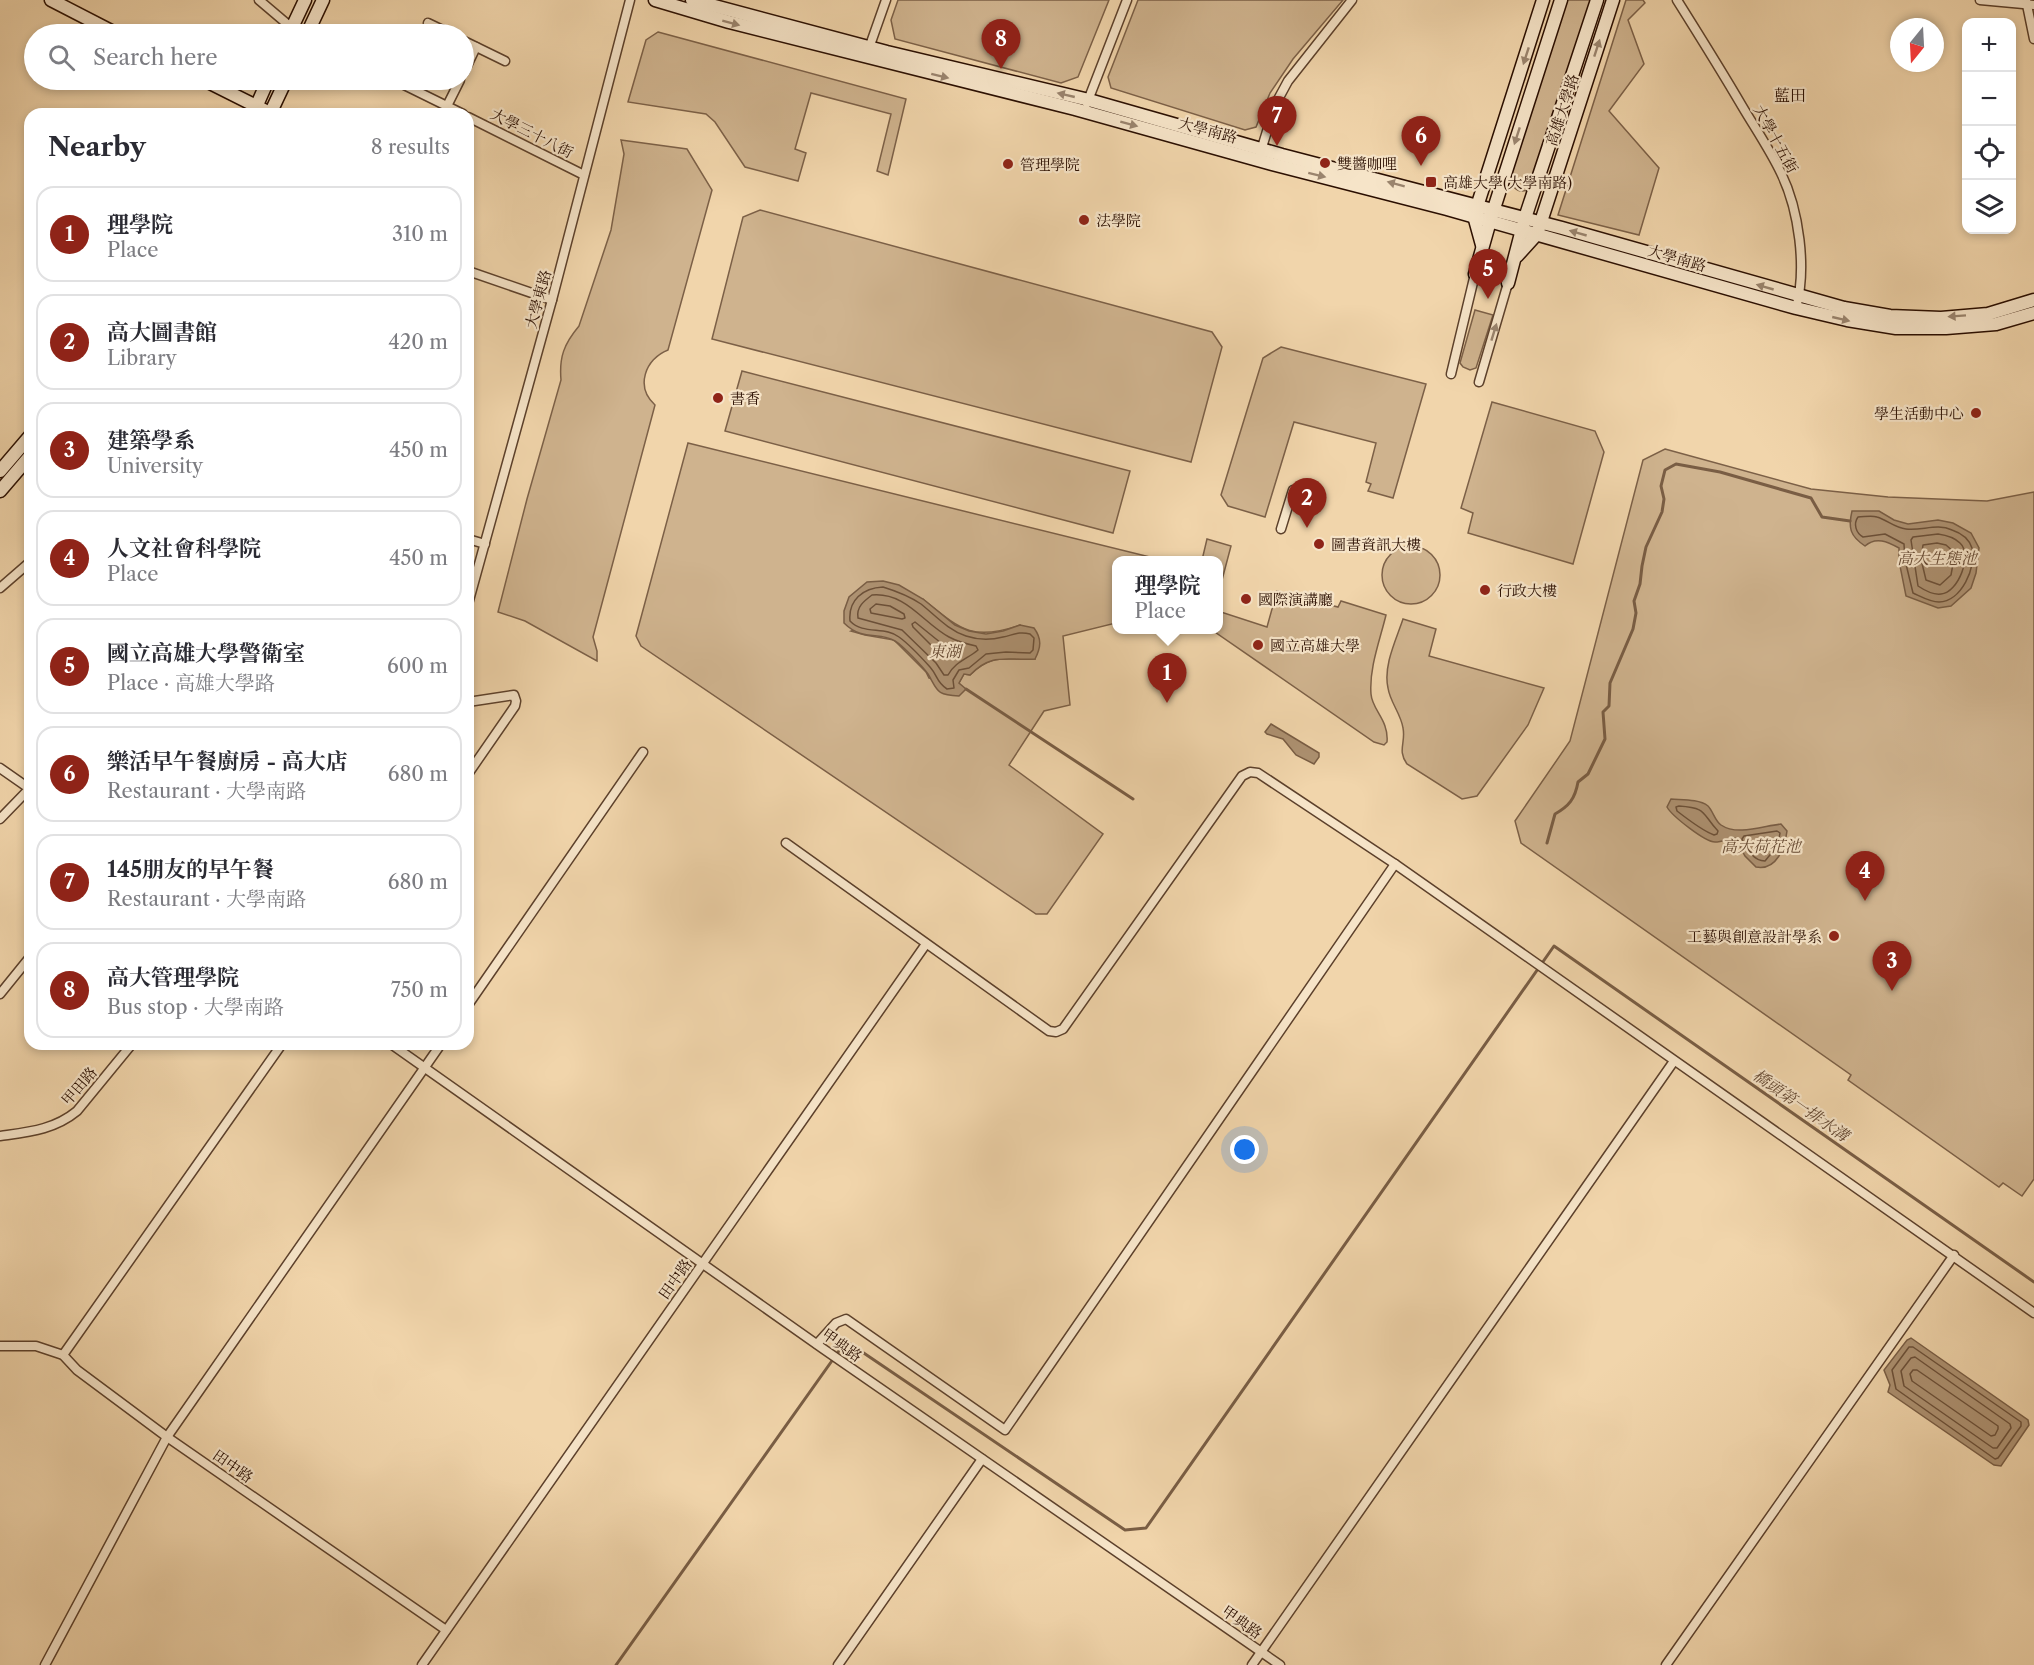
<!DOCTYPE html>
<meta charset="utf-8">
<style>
:root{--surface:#fff;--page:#f2f2f3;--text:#2b2b33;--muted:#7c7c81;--line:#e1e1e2;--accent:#8f2418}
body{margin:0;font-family:"Libre Caslon Text","Noto Serif TC",serif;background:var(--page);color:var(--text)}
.controls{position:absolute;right:18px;top:18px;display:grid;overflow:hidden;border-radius:12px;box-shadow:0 3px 9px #0003}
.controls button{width:54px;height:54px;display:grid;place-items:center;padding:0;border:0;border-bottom:2px solid var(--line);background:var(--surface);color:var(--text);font:30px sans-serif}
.compass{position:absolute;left:1890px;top:18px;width:54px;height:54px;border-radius:50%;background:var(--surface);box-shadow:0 3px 9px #0003;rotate:198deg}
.you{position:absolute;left:1245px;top:1150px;width:21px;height:21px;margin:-15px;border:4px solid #fff;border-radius:50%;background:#1a73e8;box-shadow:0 0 0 9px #1a73e833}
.badge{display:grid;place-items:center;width:39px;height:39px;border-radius:50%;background:var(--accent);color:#fff;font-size:20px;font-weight:700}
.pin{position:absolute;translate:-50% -50px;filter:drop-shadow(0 2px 3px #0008)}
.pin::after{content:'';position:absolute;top:32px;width:21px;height:18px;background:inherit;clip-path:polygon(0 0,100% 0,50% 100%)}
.popup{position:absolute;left:1112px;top:556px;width:111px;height:78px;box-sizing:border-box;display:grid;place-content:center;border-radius:12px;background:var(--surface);filter:drop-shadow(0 2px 4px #0005);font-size:20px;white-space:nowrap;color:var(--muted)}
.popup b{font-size:22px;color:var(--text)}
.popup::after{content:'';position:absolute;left:50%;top:100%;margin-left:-12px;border:12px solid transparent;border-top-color:var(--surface)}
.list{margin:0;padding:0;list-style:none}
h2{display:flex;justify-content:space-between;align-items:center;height:78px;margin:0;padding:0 24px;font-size:26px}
h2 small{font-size:20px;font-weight:400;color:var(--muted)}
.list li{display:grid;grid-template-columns:39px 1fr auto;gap:18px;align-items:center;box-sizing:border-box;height:96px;margin:0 12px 12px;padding:0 12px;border:2px solid var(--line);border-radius:18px}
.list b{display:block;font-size:22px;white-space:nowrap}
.list p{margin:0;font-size:20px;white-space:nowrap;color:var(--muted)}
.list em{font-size:20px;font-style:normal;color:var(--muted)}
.icon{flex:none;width:33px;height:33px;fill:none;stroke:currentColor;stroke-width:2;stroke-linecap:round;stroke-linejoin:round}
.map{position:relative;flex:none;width:2034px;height:1665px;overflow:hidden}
.search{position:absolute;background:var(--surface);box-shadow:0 3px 9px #0003;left:24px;top:24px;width:450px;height:66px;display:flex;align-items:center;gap:15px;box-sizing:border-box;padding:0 21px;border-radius:33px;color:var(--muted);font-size:22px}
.panel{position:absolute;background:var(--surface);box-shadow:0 3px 9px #0003;left:24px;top:108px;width:450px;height:942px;border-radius:18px}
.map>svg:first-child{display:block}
</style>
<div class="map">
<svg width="2034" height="1665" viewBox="0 0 2034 1665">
<rect width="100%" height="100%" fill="#f1d5ab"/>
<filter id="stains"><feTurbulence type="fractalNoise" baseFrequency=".00333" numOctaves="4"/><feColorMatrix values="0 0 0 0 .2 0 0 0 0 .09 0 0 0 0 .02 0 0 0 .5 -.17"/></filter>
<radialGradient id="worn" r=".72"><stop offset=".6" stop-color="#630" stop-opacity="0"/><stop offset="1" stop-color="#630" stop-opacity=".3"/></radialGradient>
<g fill="#cfb38e" stroke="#7c6047" stroke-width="1.5" fill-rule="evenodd">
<path d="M898 0H1109L1078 77 1061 83 895 39 891 20Z"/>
<path d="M1138 0H1343L1293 59 1270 93 1256 127 1245 130 1111 88 1108 77Z"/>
<path d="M1567 0H1593L1528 190C1516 194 1510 185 1510 174Z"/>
<path d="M1626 0H1643L1645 3 1628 20 1644 64 1609 111 1659 168 1639 235 1558 215Z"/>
<path d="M658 32 906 99 888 175 877 171 891 114 811 93 795 149 806 153 798 181 745 167 715 122 706 114 628 102 646 40Z"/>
<path d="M621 140 687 149 712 190 668 350C645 359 635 387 655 405L593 637 597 651V661L525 621 498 612 527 499 561 380C559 357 564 344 579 326L611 230 624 154Z"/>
<path d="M760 210 1212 332 1222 347 1191 462 712 339 743 217Z"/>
<path d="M1475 310 1493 315 1476 368 1470 370 1463 367 1460 363Z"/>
<path d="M1281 347 1426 384 1393 498 1368 491 1371 484 1366 482 1376 443 1294 422 1265 517 1228 506 1221 495 1263 358Z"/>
<path d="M742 371 1130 471 1113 533 725 431Z"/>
<path d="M1492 402 1595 431 1604 452 1573 564 1468 533 1473 513 1461 508Z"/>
<path d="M688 443 1162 560H1116V623L1063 636 1070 705 1044 711 1009 765 1103 834 1047 914H1036L641 646 636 636ZM923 599C960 629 972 642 1020 625L1035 659C1007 661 992 652 970 675L964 674 959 683 929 678 926 672 894 640 865 635 851 631Z"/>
<path d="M1665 449 1811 489 1888 497 1987 501 2034 492V1179L2022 1196 2003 1183 1999 1187 1848 1080 1851 1075 1521 843 1515 821 1570 741 1643 460Z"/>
<path d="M1207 539 1231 546 1218 595V560H1202Z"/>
<circle cx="1411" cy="575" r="29"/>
<path d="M1277 591 1338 607 1341 601 1386 615C1380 640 1369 668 1371 694 1372 710 1389 720 1387 742L1384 745 1374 742 1212 630H1218V611L1267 627Z"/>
<path d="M1403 619 1436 629 1429 656 1544 688 1528 725 1477 796 1462 799 1407 764C1397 750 1406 743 1403 728 1401 714 1390 702 1388 688 1383 666 1396 640 1403 619Z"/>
</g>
<g fill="#ad9171" stroke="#795d44" stroke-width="1.5">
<path d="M1852 511H1879L1894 520 1908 524 1938 520 1953 523 1971 533 1979 548 1976 573 1971 588 1951 606 1938 608 1906 596 1899 561V548C1888 542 1876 536 1865 546 1850 536 1848 528 1852 511Z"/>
<path d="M883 581 899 585 923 599 955 625 969 631 986 634 1003 631 1020 625 1034 628C1042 639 1041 647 1035 659 1007 661 992 652 970 675L964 674 959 683 966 689 959 696C936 695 938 691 928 674 922 666 903 646 895 641 879 631 863 642 844 623V611L849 597 867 582Z"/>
<path d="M1271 724 1319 753V757L1314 764 1296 755 1283 739 1267 734 1265 732Z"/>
<path d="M1671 799C1682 800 1699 799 1708 806 1713 811 1715 821 1721 825 1737 836 1763 826 1781 824L1787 831C1785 847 1777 871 1756 867L1745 856 1735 838C1729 839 1721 842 1715 842 1705 842 1672 816 1667 807Z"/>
<path d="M1911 1338 2028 1420 2029 1425 2001 1466 1994 1465 1888 1392 1890 1385 1884 1370 1907 1340Z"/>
</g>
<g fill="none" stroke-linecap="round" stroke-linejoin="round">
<g stroke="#6c5038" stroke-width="1.5">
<path d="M1858 517C1864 517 1871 515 1877 517 1887 520 1895 528 1906 529 1922 531 1937 523 1952 530 1961 533 1969 539 1972 548 1977 567 1961 602 1939 602 1930 602 1920 596 1913 593L1905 560 1904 544 1885 534 1863 537C1856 533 1853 524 1858 517Z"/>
<path d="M1938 534C1945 535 1954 537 1960 543 1973 555 1958 593 1941 594 1934 595 1924 590 1918 586L1911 540 1913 537Z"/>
<path d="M1937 543 1946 545 1955 553 1951 575 1940 585 1926 580 1921 559 1923 545Z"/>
<path d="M883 587C896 591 909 596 921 604 936 616 948 630 966 636 978 640 991 640 1003 637 1013 635 1019 631 1030 634L1034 638 1033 650 1030 653 1006 652 986 654 969 668 959 670 953 680 954 688 947 689C936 682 938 676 930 667 921 657 910 645 899 637 885 626 863 635 850 621 848 600 863 588 883 587Z"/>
<path d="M872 595C906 592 923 623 949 637 958 642 967 644 976 646L978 650C967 659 955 662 948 675H944L936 663 902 630 858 618C856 607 864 601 872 595Z"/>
<path d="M876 604 890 606 904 614 905 618 902 619 871 613 870 609Z"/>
<path d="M915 622 941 643 954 649 955 653 947 659 944 658 913 627 912 624Z"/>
<path d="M1679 806C1708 808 1701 813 1718 831L1717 834 1714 835C1703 831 1686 818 1677 811L1676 807Z"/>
<path d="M1777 831 1780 833 1778 845 1765 861C1754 861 1746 849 1742 839L1744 836Z"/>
<path d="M1909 1347H1913L2021 1422V1426L1998 1458 1995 1459 1896 1389 1892 1370Z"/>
<path d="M1915 1357 2010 1424 2011 1428 1997 1448H1993L1904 1386 1901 1371 1911 1358Z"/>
<path d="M1913 1370H1917L1998 1426V1429L1995 1435 1991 1436 1912 1381 1910 1374Z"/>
</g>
<g stroke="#795d44" stroke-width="3">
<path d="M966 689 1133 799"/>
<path d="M1547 843 1555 814C1569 806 1575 799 1578 782L1588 774 1605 739 1603 712 1609 706 1610 683 1633 629 1636 613 1634 601 1640 584 1642 566 1646 547 1662 512 1664 499 1661 486 1665 470 1676 464 1720 472 1811 498 1822 517 1850 521"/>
<path d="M616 1665 846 1341 1125 1530 1146 1528 1554 946 2034 1282"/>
</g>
<g stroke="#5c402b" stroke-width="11">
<g id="street">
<path d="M259 0 292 28 304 34"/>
<path d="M1677 0C1699 35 1721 70 1742 106 1755 128 1770 150 1781 173 1799 210 1807 268 1796 308"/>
<path d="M1980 0 2034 5"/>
<path d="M2026 0 2034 39"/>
<path d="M428 23 451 34"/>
<path d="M464 41 505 61"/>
<path d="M868 51 886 0"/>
<path d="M464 72 476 47"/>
<path d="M394 80 463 114"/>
<path d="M1087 103 1127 0"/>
<path d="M447 106 460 80"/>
<path d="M468 117 584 175"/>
<path d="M1260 154 1275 105 1288 81 1352 0"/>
<path d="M468 271 552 300"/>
<path d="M1451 374 1475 274"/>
<path d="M1479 382 1508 283"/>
<path d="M1281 529 1293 490"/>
<path d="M468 539 485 544"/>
<path d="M0 588 30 562"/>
<path d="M468 604 552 300 630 0"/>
<path d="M468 702 514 695 516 701 515 706 468 774"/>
<path d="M0 768 30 789"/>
<path d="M0 819 30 788"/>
<path d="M786 843 1049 1031 1056 1032 1063 1029 1242 776 1250 772 1258 773 1395 864 2034 1313"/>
<path d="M0 994 30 957"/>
<path d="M468 1005 643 752"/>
<path d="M391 1044 822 1348 1280 1665"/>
<path d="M0 1136C28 1132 54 1130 77 1111L132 1044"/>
<path d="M817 1344 836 1323 846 1319 1005 1430 1395 864"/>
<path d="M0 1346H36L63 1355 77 1370 167 1437 446 1630"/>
<path d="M63 1355 282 1044"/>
<path d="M45 1665 167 1437 441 1044"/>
<path d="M422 1665 926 944"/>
<path d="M838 1665 982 1459"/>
<path d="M1252 1665 1674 1061"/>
<path d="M1666 1665 1954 1255"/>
</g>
</g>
<g stroke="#2a0e00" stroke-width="15">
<g id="secondary">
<path d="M51 0 117 34"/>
<path d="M655 0 729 22 1075 109 1272 164 1447 209 1796 308 1847 320 1896 328H1946L1996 324 2034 313"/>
<path d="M692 0 887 52 1089 100 1282 155 1562 228 1844 308 1890 316 1941 318 1988 314 2034 300"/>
<path d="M289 34 305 0"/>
<path d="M307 34 323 0"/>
<path d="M204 80 270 113"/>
<path d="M253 114 268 80"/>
<path d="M270 114 286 80"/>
<path d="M1482 245 1474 216 1543 0"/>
<path d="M1517 256 1537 234 1613 0"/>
<path d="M1475 274 1490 221 1561 0"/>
<path d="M1508 283 1525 218 1597 0"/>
<path d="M0 471 30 436"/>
<path d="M0 491 30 456"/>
</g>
</g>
<use href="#street" stroke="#f6e4c8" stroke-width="8"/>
<use href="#secondary" stroke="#f6e4c8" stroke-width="12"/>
</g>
<defs><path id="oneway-solid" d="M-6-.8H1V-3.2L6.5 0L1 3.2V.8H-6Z" transform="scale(1.5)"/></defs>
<g fill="#9a846e">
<use href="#oneway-solid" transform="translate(731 23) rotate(15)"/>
<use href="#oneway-solid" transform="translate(1597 48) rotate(-72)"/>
<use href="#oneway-solid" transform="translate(1526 56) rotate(108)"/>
<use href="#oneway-solid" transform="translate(940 76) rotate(14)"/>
<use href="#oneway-solid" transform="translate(1066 95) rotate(-167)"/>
<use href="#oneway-solid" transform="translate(1129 124) rotate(15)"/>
<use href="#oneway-solid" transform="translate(1517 136) rotate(108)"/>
<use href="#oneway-solid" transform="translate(1317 175) rotate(14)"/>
<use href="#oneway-solid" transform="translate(1396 184) rotate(-165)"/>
<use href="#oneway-solid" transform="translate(1578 233) rotate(-164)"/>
<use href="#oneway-solid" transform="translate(1765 287) rotate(-164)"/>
<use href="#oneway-solid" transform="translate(1957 316) rotate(176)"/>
<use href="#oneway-solid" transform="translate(1841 319) rotate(13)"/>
<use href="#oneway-solid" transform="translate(1494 332) rotate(-73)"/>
</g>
<g fill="#8f2418" stroke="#f6e4c8" stroke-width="2">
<circle cx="1325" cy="163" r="6"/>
<circle cx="1008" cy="164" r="6"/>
<rect x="1425" y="176" width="12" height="12" rx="3"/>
<circle cx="1084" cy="220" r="6"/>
<circle cx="718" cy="398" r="6"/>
<circle cx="1976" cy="413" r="6"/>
<circle cx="1319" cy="544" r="6"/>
<circle cx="1485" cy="590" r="6"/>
<circle cx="1246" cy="599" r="6"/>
<circle cx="1258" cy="645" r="6"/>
<circle cx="1834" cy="936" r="6"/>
</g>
<g text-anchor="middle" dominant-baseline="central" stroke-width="4.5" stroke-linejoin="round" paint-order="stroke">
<g font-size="15" fill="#2a0e00" stroke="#f6e4c8">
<text transform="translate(1562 110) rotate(-72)">高雄大學路</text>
<text transform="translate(1208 130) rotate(15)">大學南路</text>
<text transform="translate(532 133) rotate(27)">大學三十八街</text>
<text transform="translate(1776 139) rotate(61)">大學十五街</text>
<text transform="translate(1677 258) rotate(16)">大學南路</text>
<text transform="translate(538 299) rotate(-75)">大學東路</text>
<text transform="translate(79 1086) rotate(-49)">甲田路</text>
<text transform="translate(675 1279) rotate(-55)">田中路</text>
<text transform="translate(842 1345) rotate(35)">甲典路</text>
<text transform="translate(233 1466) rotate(35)">田中路</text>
<text transform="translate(1242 1622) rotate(35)">甲典路</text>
</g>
<g font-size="15" fill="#2a0e00" stroke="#f6e4c8" text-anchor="start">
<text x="1337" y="163">雙醬咖哩</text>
<text x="1020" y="164">管理學院</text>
<text x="1443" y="182">高雄大學(大學南路)</text>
<text x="1096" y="220">法學院</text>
<text x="730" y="398">書香</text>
<text x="1964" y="413" text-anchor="end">學生活動中心</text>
<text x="1331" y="544">圖書資訊大樓</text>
<text x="1497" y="590">行政大樓</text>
<text x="1258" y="599">國際演講廳</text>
<text x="1270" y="645">國立高雄大學</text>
<text x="1822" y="936" text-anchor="end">工藝與創意設計學系</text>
</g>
<g font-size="16" fill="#2a0e00" stroke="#f6e4c8">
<text x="1790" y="95">藍田</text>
</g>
<g font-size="16" font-style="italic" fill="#654933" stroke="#f6e4c8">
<text x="1937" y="558">高大生態池</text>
<text x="945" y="651">東湖</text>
<text x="1761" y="846">高大荷花池</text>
<text transform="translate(1801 1105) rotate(35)">橋頭第一排水溝</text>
</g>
</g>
<rect width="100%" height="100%" filter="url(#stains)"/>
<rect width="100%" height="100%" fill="url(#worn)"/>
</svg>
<div class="controls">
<button>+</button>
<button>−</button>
<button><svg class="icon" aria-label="locate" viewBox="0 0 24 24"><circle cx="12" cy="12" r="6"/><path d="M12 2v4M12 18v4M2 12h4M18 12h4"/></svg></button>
<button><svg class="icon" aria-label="layers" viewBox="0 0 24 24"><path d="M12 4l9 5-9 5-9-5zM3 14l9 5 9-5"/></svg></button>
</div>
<svg class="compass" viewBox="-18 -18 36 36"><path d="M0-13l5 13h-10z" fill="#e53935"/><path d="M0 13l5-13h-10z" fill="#7c7c81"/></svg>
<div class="you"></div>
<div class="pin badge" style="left:1167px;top:703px">1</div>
<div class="popup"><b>理學院</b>Place</div>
<div class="pin badge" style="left:1307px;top:528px">2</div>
<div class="pin badge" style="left:1892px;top:991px">3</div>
<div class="pin badge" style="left:1865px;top:901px">4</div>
<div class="pin badge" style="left:1488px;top:299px">5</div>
<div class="pin badge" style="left:1421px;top:166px">6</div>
<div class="pin badge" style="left:1277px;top:146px">7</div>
<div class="pin badge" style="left:1001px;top:69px">8</div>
<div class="search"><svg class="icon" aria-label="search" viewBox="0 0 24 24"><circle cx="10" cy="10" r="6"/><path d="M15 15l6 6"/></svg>Search here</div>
<section class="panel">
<h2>Nearby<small>8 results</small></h2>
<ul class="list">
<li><span class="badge">1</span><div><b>理學院</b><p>Place</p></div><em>310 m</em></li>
<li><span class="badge">2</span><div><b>高大圖書館</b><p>Library</p></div><em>420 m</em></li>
<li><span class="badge">3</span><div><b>建築學系</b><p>University</p></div><em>450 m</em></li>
<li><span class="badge">4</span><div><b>人文社會科學院</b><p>Place</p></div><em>450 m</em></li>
<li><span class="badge">5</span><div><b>國立高雄大學警衛室</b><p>Place · 高雄大學路</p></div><em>600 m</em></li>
<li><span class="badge">6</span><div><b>樂活早午餐廚房 - 高大店</b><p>Restaurant · 大學南路</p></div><em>680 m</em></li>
<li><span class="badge">7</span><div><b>145朋友的早午餐</b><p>Restaurant · 大學南路</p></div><em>680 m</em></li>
<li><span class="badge">8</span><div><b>高大管理學院</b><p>Bus stop · 大學南路</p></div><em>750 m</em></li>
</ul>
</section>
</div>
